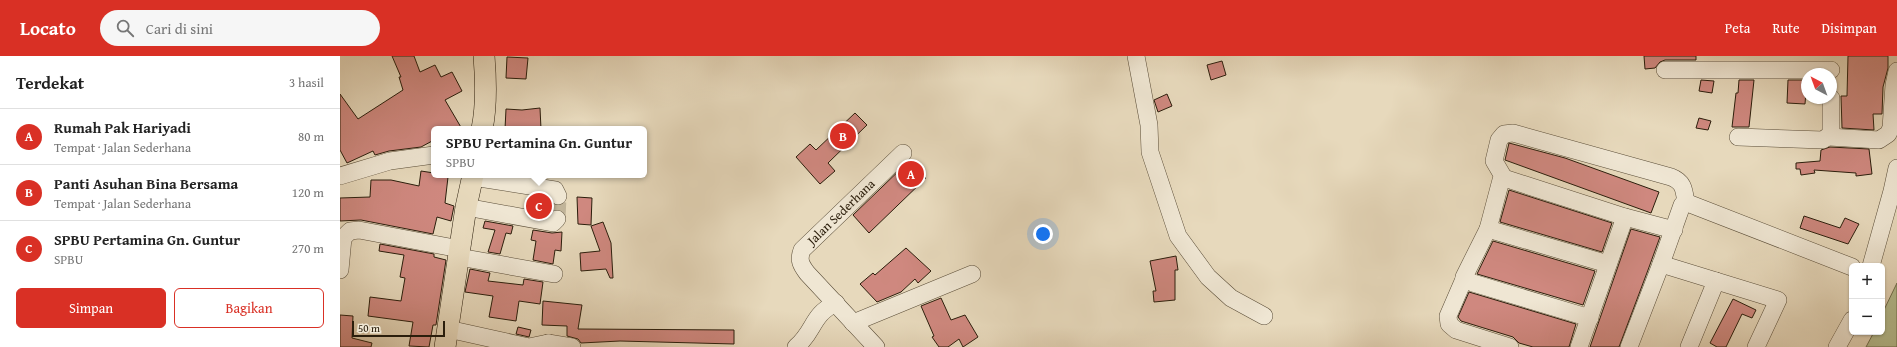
<!DOCTYPE html>
<html lang="id">
<meta charset="utf-8">
<style>
:root{--surface:#fff;--page:#f6f6f6;--text:#222;--muted:#767676;--line:#e0e0e0;--accent:#d93025}
body{margin:0;font-family:"Gentium Book Plus",serif;background:var(--page);color:var(--text)}
.controls{position:absolute;right:12px;bottom:12px;display:grid;overflow:hidden;border-radius:6px;box-shadow:0 1px 3px #0004}
.controls button{width:36px;height:36px;display:grid;place-items:center;padding:0;border:0;border-bottom:1px solid var(--line);background:var(--surface);color:var(--text);font:20px sans-serif}
.compass{position:absolute;left:1461px;top:12px;width:36px;height:36px;border-radius:50%;background:var(--surface);box-shadow:0 1px 3px #0004;rotate:319deg}
.scale{position:absolute;left:12px;bottom:10px;width:93px;box-sizing:border-box;padding-left:4px;border:2px solid #2b1e0c;border-top:0;font-size:11px;line-height:14px;white-space:nowrap;color:#2b1e0c;-webkit-text-stroke:3px #efe6d3;paint-order:stroke}
.you{position:absolute;left:703px;top:178px;width:14px;height:14px;margin:-10px;border:3px solid #fff;border-radius:50%;background:#1a73e8;box-shadow:0 0 0 6px #1a73e833}
.badge{display:grid;place-items:center;width:26px;height:26px;border-radius:50%;background:var(--accent);color:#fff;font-size:13px;font-weight:700}
.pin{position:absolute;translate:-50% -50%;border:2px solid #fff;box-shadow:0 1px 4px #0006}
.popup{position:absolute;left:91px;top:70px;width:216px;height:52px;box-sizing:border-box;display:grid;place-content:center;border-radius:6px;background:var(--surface);filter:drop-shadow(0 1px 3px #0005);font-size:13px;white-space:nowrap;color:var(--muted)}
.popup b{font-size:15px;color:var(--text)}
.popup::after{content:'';position:absolute;left:50%;top:100%;margin-left:-8px;border:8px solid transparent;border-top-color:var(--surface)}
.list{margin:0;padding:0;list-style:none}
h2{display:flex;justify-content:space-between;align-items:center;height:52px;margin:0;padding:0 16px;font-size:17px}
h2 small{font-size:13px;font-weight:400;color:var(--muted)}
.list li{display:grid;grid-template-columns:26px 1fr auto;gap:12px;align-items:center;box-sizing:border-box;height:56px;padding:0 16px;border-top:1px solid var(--line)}
.list b{display:block;font-size:15px;white-space:nowrap}
.list p{margin:0;font-size:13px;white-space:nowrap;color:var(--muted)}
.list em{font-size:13px;font-style:normal;color:var(--muted)}
.actions{display:flex;gap:8px;padding:12px 16px}
.actions a{flex:1;padding:9px 0;border:1px solid var(--accent);border-radius:6px;text-align:center;font-size:14px;color:var(--accent)}
.actions .main{background:var(--accent);color:#fff}
.icon{flex:none;width:22px;height:22px;fill:none;stroke:currentColor;stroke-width:2;stroke-linecap:round;stroke-linejoin:round}
.map{position:relative;flex:none;width:1557px;height:291px;overflow:hidden}
header{display:flex;align-items:center;gap:24px;box-sizing:border-box;height:56px;padding:0 20px;background:var(--accent);color:#fff}
header strong{font-size:19px}
nav{display:flex;gap:22px;margin-inline-start:auto;font-size:14px}
.search{width:280px;height:36px;background:var(--page);display:flex;align-items:center;gap:10px;box-sizing:border-box;padding:0 14px;border-radius:22px;color:var(--muted);font-size:15px}
main{display:flex}
aside{flex:1;background:var(--surface)}
.map>svg:first-child{display:block}
</style>
<header>
<strong>Locato</strong>
<div class="search"><svg class="icon" aria-label="search" viewBox="0 0 24 24"><circle cx="10" cy="10" r="6"/><path d="M15 15l6 6"/></svg>Cari di sini</div>
<nav><a>Peta</a><a>Rute</a><a>Disimpan</a></nav>
</header>
<main>
<aside>
<h2>Terdekat<small>3 hasil</small></h2>
<ul class="list">
<li><span class="badge">A</span><div><b>Rumah Pak Hariyadi</b><p>Tempat · Jalan Sederhana</p></div><em>80 m</em></li>
<li><span class="badge">B</span><div><b>Panti Asuhan Bina Bersama</b><p>Tempat · Jalan Sederhana</p></div><em>120 m</em></li>
<li><span class="badge">C</span><div><b>SPBU Pertamina Gn. Guntur</b><p>SPBU</p></div><em>270 m</em></li>
</ul>
<div class="actions"><a class="main">Simpan</a><a>Bagikan</a></div>
</aside>
<div class="map">
<svg width="1557" height="291" viewBox="0 0 1557 291">
<rect width="100%" height="100%" fill="#e7d9bc"/>
<filter id="stains"><feTurbulence type="fractalNoise" baseFrequency=".005" numOctaves="4"/><feColorMatrix values="0 0 0 0 .2 0 0 0 0 .09 0 0 0 0 .02 0 0 0 .5 -.17"/></filter>
<radialGradient id="worn" r=".72"><stop offset=".6" stop-color="#630" stop-opacity="0"/><stop offset="1" stop-color="#630" stop-opacity=".3"/></radialGradient>
<path fill="#b6bf91" stroke="#706e4e" d="M1557 227V291H1526L1534 276H1542V258Z"/>
<g fill="#cf887f" stroke="#2b1e0c">
<path d="M52 0H74L80 16 95 9 101 21 112 16 122 35 105 44 122 73H94V84L81 91 49 95 35 99 33 95 7 107 0 94V38L18 63 63 34 59 21H61Z"/>
<path d="M1304 0H1356V4H1325L1320 6 1315 12 1305 13Z"/>
<path d="M1508 0H1548V12L1543 31 1542 58H1533L1534 74 1502 72 1501 40H1507Z"/>
<path d="M167 1 188 2 186 23 166 22Z"/>
<path d="M882 5 886 19 871 24 867 9Z"/>
<path d="M1361 24 1374 25 1372 37 1359 35Z"/>
<path d="M1399 24H1414L1409 71H1392L1396 37H1398Z"/>
<path d="M1448 24H1467L1465 48 1447 47Z"/>
<path d="M827 38 832 50 818 56 814 44Z"/>
<path d="M200 52 201 73H165L166 53 182 54Z"/>
<path d="M515 57 527 69 488 107 495 115 480 128 456 101 470 88 476 94Z"/>
<path d="M1359 62 1371 65 1368 74 1356 72Z"/>
<path d="M1169 87 1225 102 1319 136 1311 157 1165 104Z"/>
<path d="M1490 91 1529 93 1532 118 1516 120V117L1474 114 1475 117 1461 119 1460 113H1456V107L1480 105 1481 94Z"/>
<path d="M569 105 586 122 529 177 513 159Z"/>
<path d="M81 115 94 117V119L108 121 105 147 114 150 111 165 97 161 93 178 21 164 0 165V142L30 141 31 124H51L79 130Z"/>
<path d="M1169 134 1272 167 1262 196 1160 166Z"/>
<path d="M237 141 252 142 251 169 238 168Z"/>
<path d="M1464 160 1500 172 1505 162 1519 168 1508 188 1460 172Z"/>
<path d="M145 165 173 170 171 178 166 177 160 198 148 196 155 174 143 172Z"/>
<path d="M263 166 271 187 273 222H270L266 213 241 215 240 197 260 195 251 170Z"/>
<path d="M1291 173 1320 181 1308 214 1279 291H1250Z"/>
<path d="M193 174 212 177 222 176 221 195 215 194 213 208 193 204 196 185 191 184Z"/>
<path d="M1153 185 1255 215 1243 249 1137 218Z"/>
<path d="M40 188 94 198V201L106 204 96 269H93L89 291 69 290 73 266 28 260 30 241 61 245 65 222 60 221 64 199 39 195Z"/>
<path d="M566 192 591 215 578 227 575 223 561 236 537 246 520 228 533 217 535 219Z"/>
<path d="M836 200 838 214H835V244L814 246 813 235H816L810 205Z"/>
<path d="M130 213 150 217 148 225 183 229 184 223 203 226 200 248 179 245 176 265 149 261 153 240 125 236Z"/>
<path d="M1129 236 1236 268 1229 291H1193L1179 287 1173 281 1121 265 1118 261Z"/>
<path d="M601 242 611 264 625 259 638 281 623 291 619 283 608 291H599L592 281 594 280 581 250Z"/>
<path d="M1393 243 1416 254 1412 262 1402 258 1386 291H1377L1370 287Z"/>
<path d="M203 245 242 249 238 273 394 274V288L280 285 241 287 238 283 227 280V270L202 269Z"/>
<path d="M0 259 13 260 12 282 32 287 31 291H0Z"/>
<path d="M178 271 191 274 189 281 176 278Z"/>
</g>
<g fill="none" stroke-linecap="round" stroke-linejoin="round">
<path stroke="#c1b499" stroke-width="17" stroke-dasharray="17 8" stroke-linecap="butt" d="M217 163 218 140"/>
<g stroke="#5a4d38" stroke-width="18">
<g id="minor">
<path d="M796 0 809 69 810 96 838 180 868 221 891 242 924 260"/>
<path d="M1325 14H1491"/>
<path d="M1398 81 1483 84 1491 78V42"/>
<path d="M1489 81 1539 84 1548 78 1551 72 1554 29 1557 15"/>
<path d="M0 120 50 105 94 99"/>
<path d="M133 121 215 134 218 140"/>
<path d="M1164 122 1154 105 1159 84 1164 78 1173 77 1331 121C1344 126 1344 134 1346 147"/>
<path d="M126 151 213 167 217 163"/>
<path d="M1148 173 1161 124 1164 122 1285 161 1334 174"/>
<path d="M119 201 214 218"/>
<path d="M1321 208 1438 244 1416 291"/>
<path d="M1531 210 1552 135 1557 112"/>
<path d="M0 214 3 182 10 175 19 174 120 193"/>
<path d="M1124 223 1108 260 1109 268 1116 274 1170 291"/>
<path d="M1250 262 1133 227 1124 223V221L1148 173 1268 208"/>
<path d="M513 267 632 218"/>
<path d="M108 273 189 291 208 287 210 291"/>
<path d="M208 287 232 291"/>
<path d="M456 291C475 275 471 259 496 247"/>
<path d="M536 291 467 217C461 209 458 204 462 194L563 97"/>
<path d="M1239 291 1285 161"/>
<path d="M1289 291 1321 208 1342 149 1345 146 1512 211"/>
<path d="M1349 291 1376 225"/>
<path d="M1497 291 1512 264"/>
</g>
</g>
<g stroke="#2b1e0c" stroke-width="22">
<g id="major">
<path d="M142 73C147 49 146 24 144 0"/>
<path d="M105 291 126 151 133 119"/>
</g>
</g>
<use href="#minor" stroke="#efe6d3" stroke-width="17"/>
<use href="#major" stroke="#e7d9bc" stroke-width="21"/>
</g>
<g text-anchor="middle" dominant-baseline="central" stroke-width="3" stroke-linejoin="round" paint-order="stroke">
<g font-size="13" fill="#2b1e0c" stroke="#efe6d3">
<text transform="translate(501 156) rotate(-44)">Jalan Sederhana</text>
</g>
</g>
<rect width="100%" height="100%" filter="url(#stains)"/>
<rect width="100%" height="100%" fill="url(#worn)"/>
</svg>
<div class="controls">
<button>+</button>
<button>−</button>
</div>
<svg class="compass" viewBox="-18 -18 36 36"><path d="M0-13l5 13h-10z" fill="#e53935"/><path d="M0 13l5-13h-10z" fill="#767676"/></svg>
<div class="scale">50 m</div>
<div class="you"></div>
<div class="pin badge" style="left:571px;top:118px">A</div>
<div class="pin badge" style="left:503px;top:80px">B</div>
<div class="pin badge" style="left:199px;top:150px">C</div>
<div class="popup"><b>SPBU Pertamina Gn. Guntur</b>SPBU</div>
</div>
</main>
